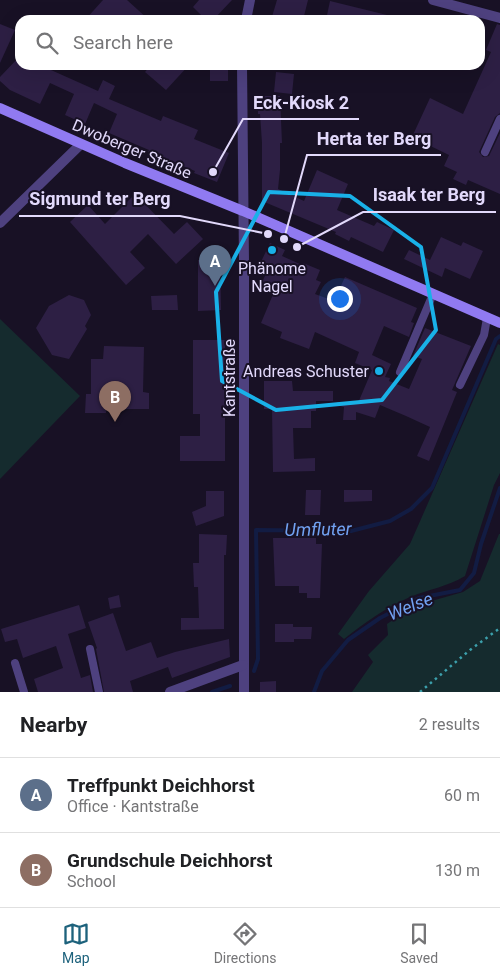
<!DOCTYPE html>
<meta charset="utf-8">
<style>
:root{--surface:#fff;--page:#f6f6f6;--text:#202124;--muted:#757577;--line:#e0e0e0;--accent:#1d627c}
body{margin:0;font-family:Roboto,sans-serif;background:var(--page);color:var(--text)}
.you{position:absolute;left:339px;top:298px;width:18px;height:18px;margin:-12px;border:4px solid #fff;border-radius:50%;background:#1a73e8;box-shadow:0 0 0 8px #1a73e833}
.badge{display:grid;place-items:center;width:32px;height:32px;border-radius:50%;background:var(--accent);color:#fff;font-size:16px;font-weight:700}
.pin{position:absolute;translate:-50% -41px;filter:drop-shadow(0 1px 2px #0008)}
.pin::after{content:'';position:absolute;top:26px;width:18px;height:15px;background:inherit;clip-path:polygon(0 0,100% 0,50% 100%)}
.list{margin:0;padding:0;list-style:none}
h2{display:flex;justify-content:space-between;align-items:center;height:65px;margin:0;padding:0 20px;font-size:21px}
h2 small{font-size:16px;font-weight:400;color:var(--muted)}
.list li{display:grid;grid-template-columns:32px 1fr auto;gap:15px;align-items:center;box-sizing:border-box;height:75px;padding:0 20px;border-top:1px solid var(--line)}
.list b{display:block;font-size:19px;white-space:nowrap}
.list p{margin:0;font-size:16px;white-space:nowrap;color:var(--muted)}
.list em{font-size:16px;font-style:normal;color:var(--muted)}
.icon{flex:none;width:28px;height:28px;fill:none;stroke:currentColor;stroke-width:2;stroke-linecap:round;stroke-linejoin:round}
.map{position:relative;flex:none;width:500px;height:692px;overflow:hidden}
.search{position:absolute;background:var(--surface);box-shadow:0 5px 20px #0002;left:15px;right:15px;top:15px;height:55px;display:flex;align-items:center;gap:12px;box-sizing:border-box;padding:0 18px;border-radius:15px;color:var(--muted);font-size:19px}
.sheet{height:215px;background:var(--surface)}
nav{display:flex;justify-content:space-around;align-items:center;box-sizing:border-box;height:70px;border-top:1px solid var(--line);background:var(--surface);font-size:14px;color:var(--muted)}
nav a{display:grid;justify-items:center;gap:2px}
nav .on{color:var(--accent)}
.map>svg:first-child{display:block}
</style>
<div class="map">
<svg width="500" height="692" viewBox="0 0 500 692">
<rect width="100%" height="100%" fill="#181125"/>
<g fill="#152b2e">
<path d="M0 319 80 396 0 479Z"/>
<path d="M498 344 500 345V473L494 485 465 576C447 587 429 589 410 597 384 609 367 621 344 639L338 634 369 591 410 544Z"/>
<path d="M499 534H500V692H352L373 662 368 655 388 635 387 624 414 606 463 592 480 581Z"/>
</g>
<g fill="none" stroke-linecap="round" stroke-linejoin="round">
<g stroke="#121c43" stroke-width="4">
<path d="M254 671 258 659 256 530 351 531 390 521 411 509 432 488 496 339 500 336"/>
<path d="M212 692 230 686"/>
<path d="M314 692 322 671 348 640 380 618 419 598 460 590 474 573 481 544 500 488"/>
</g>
</g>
<g fill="#2d1f44">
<path d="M103 0H127L149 20H85Z"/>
<path d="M199 0H232L213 20H206L193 7Z"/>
<path d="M277 0H308L303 20H271Z"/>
<path d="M330 1 391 16 390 20H326Z"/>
<path d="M0 24 15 30 0 63Z"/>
<path d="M497 24 500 25V113L495 117 479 152 483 157 489 156 500 133V194L468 180 466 185 453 179 457 172 444 166 449 155 412 137 430 98 463 114 491 52 486 50Z"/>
<path d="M20 56V65H53L51 70 98 91 103 80 115 86 109 99 161 121 163 116 198 130 194 139 229 153 217 182 194 173 195 171 148 152 149 150 109 133 117 114 94 103 85 124 65 115 74 94 50 83 40 104 10 90 0 81V77Z"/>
<path d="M151 65H189L166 90 145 72Z"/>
<rect x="210" y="65" width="18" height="16"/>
<path d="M276 72 294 74 292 94 274 92Z"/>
<path d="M258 96H280L282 143H280V170L278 189 304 201 317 170 348 184 337 210 374 226 377 222 394 230 383 252 351 237 349 241 335 234 336 232 262 201V143L260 114H258Z"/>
<path d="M135 194 174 234 187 222 203 239 176 264 148 234 130 252 145 268 126 285 70 222 88 205 105 224Z"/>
<path d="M441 237 461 246 463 242 483 251 470 279 445 268 442 277 404 259 409 250 430 260Z"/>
<path d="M270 243 285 250 282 256 302 265 303 263 320 270 316 280 321 282 315 294 334 301 345 277 417 308 411 322 414 323 409 337 384 326 372 355 391 364 385 377 390 378 389 381 409 389 422 359 413 356 425 328 471 346 452 390 457 392 429 461 417 456 430 427 406 416 380 405 375 418 356 412V420H343L344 407 336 405 337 402 358 403 372 370 355 363 359 352 315 332 309 349 280 338 282 332 261 323 274 292 260 286 267 272 258 268Z"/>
<path d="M198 260H220L221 310 198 311Z"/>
<path d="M69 295 84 300 91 315 85 326 87 329 69 359 52 355 36 328 49 306Z"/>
<path d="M177 295 178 310H152L151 296Z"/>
<path d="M193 340H225V461H180V436H200V414H193Z"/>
<path d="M104 346 144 347 143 392 149 393V409H106V413H85L86 394H91V359H103Z"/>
<path d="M264 381H292L293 391H333V401H316V411H311V428H293L294 459 315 458V471L273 472 272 409H264Z"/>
<path d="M306 490H321L320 515H305Z"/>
<path d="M344 490H372V501L344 502Z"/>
<path d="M206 491H224V516L196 526 192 512 206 506Z"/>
<path d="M199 534 227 535 226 555H224V629L181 630V618H199L198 587H194L193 563H199Z"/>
<path d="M273 538H316V544H322L320 598H307V593H299V586H275Z"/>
<path d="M119 595 121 607 110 609 108 598Z"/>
<path d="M79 605 86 628 68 634 81 678 90 675 93 692H38L34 679 63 668 56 646 23 658 17 639 5 642 1 629Z"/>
<path d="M113 613 126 651 151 642 157 658 175 652 229 639 230 657 172 678 168 667 130 681 133 692H104L96 649 97 648 88 622Z"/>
<path d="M275 624H293V627H312L311 639H294V642H275Z"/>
<path d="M276 681V692H260V682Z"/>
</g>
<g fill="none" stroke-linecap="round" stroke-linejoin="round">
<path stroke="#3ca0ac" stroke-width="2.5" stroke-dasharray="2.5 4" stroke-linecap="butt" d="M420 692 470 650 500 628"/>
<g stroke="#4e417f" stroke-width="8">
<path d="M485 152 500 119"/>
<path d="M400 372 433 294"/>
<path d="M460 385 484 335 487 318"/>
<path d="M90 649 99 692"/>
<path d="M15 663 24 692"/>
</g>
<g stroke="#4e417f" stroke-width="10">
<path d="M433 0 500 18"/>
<path d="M246 20 250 0"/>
<path d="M242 65 244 262V692"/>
<path d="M0 223 81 144"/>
<path d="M170 692 243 665"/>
</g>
<path stroke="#907af1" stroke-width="10" d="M0 108 125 163 243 211 500 323"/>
</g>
<path fill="none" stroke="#19b1e8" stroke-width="4" stroke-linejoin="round" d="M269 192 350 196 421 247 436 330 382 400 276 410 222 381 216 292Z"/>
<g fill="#19b1e8" stroke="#181125" stroke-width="2">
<circle cx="272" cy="250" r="5"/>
<circle cx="379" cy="371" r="5"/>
</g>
<g text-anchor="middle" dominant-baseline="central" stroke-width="4" stroke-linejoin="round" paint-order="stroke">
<g font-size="16" fill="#e2d9fb" stroke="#181125">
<text transform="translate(132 149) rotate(23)">Dwoberger Straße</text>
<text transform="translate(229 378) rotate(-90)">Kantstraße</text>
</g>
<g font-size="16" fill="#e2d9fb" stroke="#181125">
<text x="272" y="268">Phänome<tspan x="272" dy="18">Nagel</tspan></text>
<text x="369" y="371" text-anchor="end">Andreas Schuster</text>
</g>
<g font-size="18" font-style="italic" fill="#71a1f1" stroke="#181125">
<text transform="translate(318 529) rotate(-1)">Umfluter</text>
<text transform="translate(410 606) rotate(-22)">Welse</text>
</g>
</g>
<path fill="none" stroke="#e2d9fb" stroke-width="2" d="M213 172L243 119H359M284 239L307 155H441M297 247L363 212H496M268 234L180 216H19"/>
<g fill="#e2d9fb" stroke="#181125" stroke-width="2">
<circle cx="213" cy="172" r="5"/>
<circle cx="284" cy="239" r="5"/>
<circle cx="297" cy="247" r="5"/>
<circle cx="268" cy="234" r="5"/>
</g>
<g font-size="18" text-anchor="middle" font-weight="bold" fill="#e2d9fb" stroke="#181125" stroke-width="4" stroke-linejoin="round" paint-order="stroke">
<text x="301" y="109">Eck-Kiosk 2</text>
<text x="374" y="145">Herta ter Berg</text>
<text x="429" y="201">Isaak ter Berg</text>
<text x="100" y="205">Sigmund ter Berg</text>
</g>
</svg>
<div class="you"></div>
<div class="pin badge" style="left:215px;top:286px;background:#5c6f8a">A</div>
<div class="pin badge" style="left:115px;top:422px;background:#8d6e63">B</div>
<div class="search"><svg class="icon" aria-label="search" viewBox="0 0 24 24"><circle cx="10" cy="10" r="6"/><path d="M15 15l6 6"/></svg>Search here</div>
</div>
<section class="sheet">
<h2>Nearby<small>2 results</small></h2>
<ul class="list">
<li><span class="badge" style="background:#5c6f8a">A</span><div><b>Treffpunkt Deichhorst</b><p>Office · Kantstraße</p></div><em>60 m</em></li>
<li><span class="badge" style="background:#8d6e63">B</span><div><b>Grundschule Deichhorst</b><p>School</p></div><em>130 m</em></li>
</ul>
</section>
<nav>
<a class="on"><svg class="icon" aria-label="map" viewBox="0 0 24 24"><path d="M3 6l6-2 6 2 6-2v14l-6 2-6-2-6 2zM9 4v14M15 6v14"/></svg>Map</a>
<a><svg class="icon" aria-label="directions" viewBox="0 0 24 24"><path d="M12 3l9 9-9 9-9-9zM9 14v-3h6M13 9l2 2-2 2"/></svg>Directions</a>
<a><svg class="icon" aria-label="saved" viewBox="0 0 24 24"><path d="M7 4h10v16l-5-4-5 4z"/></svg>Saved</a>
</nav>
